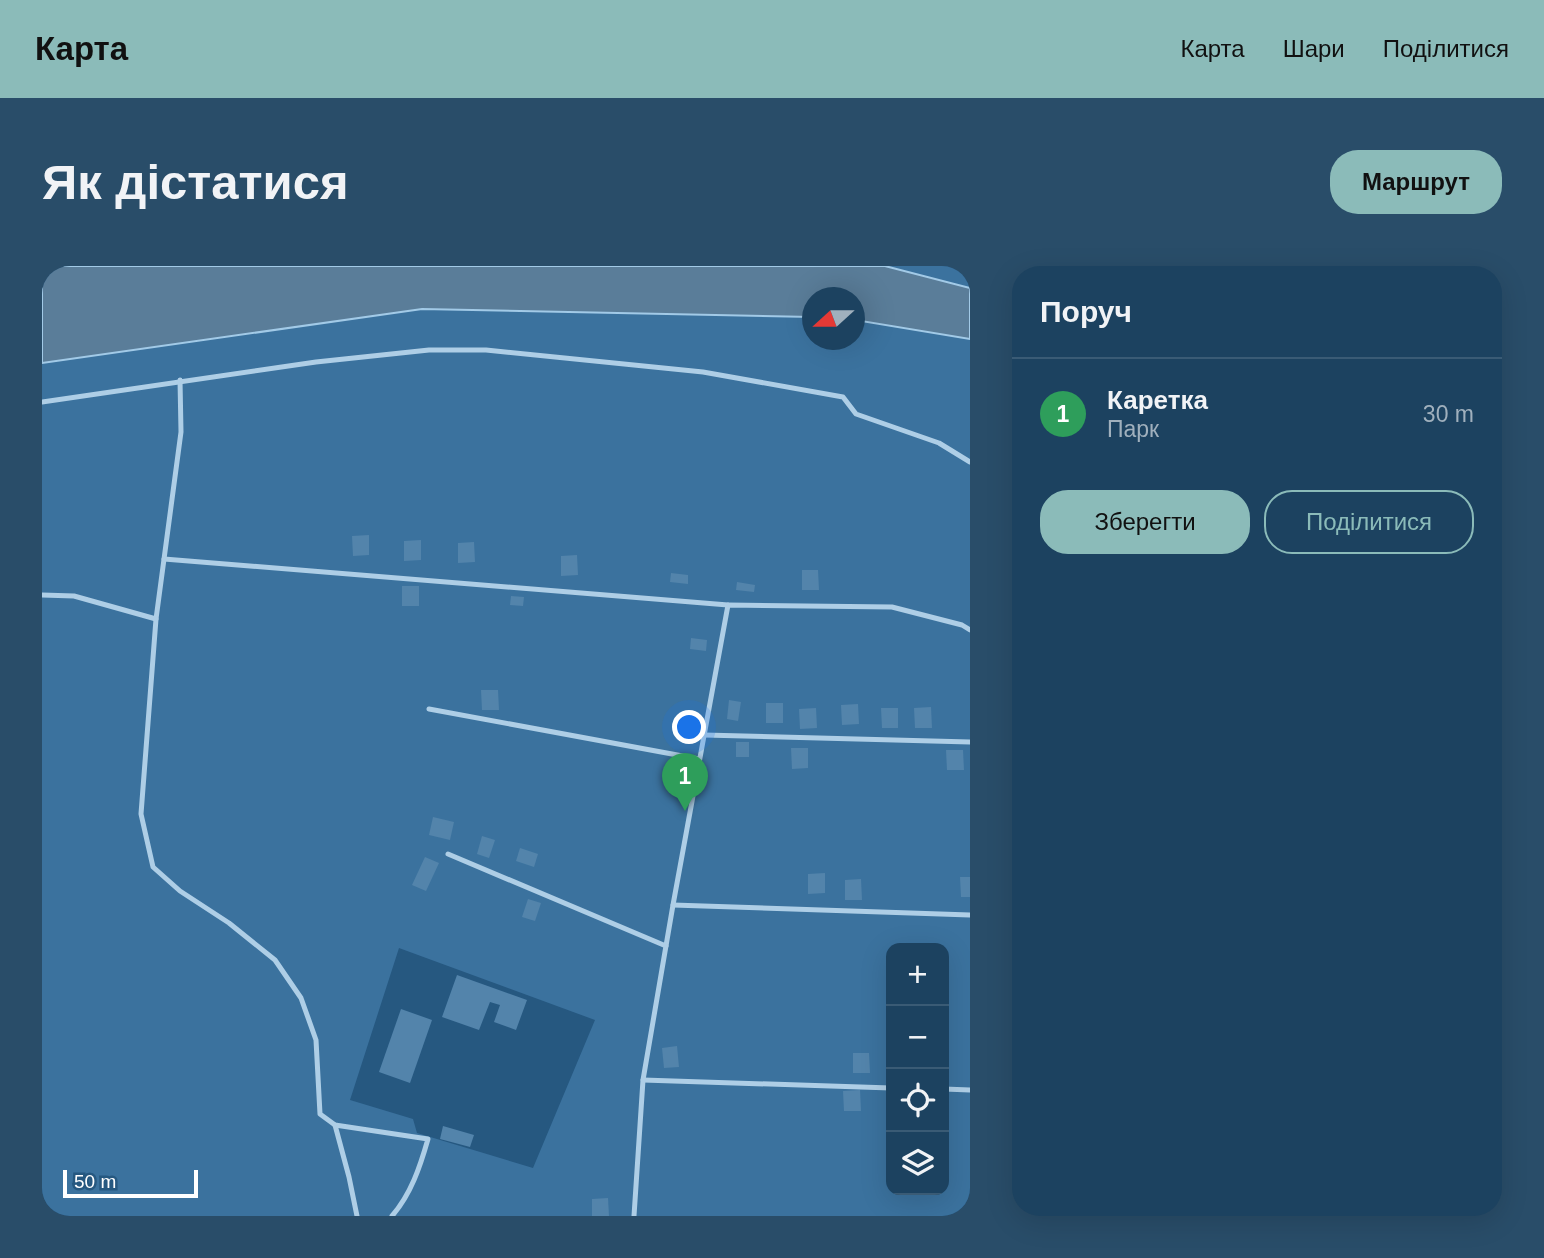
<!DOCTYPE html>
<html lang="uk">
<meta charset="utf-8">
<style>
:root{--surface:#1c4260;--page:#294d69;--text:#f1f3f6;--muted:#a0b0bd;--line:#3a5b75;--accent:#8bbbb9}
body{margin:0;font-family:Arial,sans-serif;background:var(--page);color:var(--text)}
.controls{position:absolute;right:21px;bottom:21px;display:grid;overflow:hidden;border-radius:14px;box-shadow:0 7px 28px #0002}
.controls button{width:63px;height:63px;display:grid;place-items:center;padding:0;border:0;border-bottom:2px solid var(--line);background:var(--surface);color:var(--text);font:35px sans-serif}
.compass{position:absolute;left:760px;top:21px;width:63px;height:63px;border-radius:50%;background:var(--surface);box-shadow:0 7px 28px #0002;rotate:249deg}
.scale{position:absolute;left:21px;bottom:18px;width:135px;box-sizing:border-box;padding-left:7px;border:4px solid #fff;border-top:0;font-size:19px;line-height:24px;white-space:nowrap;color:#fff;-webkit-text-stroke:5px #265880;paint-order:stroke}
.you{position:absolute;left:648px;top:462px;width:24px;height:24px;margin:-18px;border:5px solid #fff;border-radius:50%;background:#1a73e8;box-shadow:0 0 0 10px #1a73e833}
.badge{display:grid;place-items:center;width:46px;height:46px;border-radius:50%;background:var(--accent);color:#fff;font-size:23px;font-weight:700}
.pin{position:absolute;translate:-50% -58px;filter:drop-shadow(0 2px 4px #0008)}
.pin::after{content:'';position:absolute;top:37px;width:24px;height:21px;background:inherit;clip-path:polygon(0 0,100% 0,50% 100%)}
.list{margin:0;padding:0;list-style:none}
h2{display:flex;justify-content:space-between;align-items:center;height:91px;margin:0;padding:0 28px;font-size:30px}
h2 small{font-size:23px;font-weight:400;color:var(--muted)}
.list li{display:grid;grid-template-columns:46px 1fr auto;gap:21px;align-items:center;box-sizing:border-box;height:112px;padding:0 28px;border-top:2px solid var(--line)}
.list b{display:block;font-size:26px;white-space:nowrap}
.list p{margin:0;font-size:23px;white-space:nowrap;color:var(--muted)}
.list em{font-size:23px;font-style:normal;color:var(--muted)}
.actions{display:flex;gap:14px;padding:21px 28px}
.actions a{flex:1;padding:16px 0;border:2px solid var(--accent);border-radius:28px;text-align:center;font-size:24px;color:var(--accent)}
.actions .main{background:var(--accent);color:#111}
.icon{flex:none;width:38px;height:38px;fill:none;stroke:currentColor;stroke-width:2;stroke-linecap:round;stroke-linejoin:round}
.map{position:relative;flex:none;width:928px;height:950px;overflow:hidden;border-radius:28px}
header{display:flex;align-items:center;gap:42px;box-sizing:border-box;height:98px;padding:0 35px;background:var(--accent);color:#111}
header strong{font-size:33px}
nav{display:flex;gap:38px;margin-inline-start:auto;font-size:24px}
.intro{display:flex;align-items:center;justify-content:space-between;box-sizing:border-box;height:168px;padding:0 42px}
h1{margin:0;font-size:49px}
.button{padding:18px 32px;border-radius:28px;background:var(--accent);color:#111;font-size:24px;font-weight:700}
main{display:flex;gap:42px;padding:0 42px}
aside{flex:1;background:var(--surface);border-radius:28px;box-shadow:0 7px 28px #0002}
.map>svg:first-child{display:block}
</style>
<header>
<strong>Карта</strong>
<nav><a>Карта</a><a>Шари</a><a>Поділитися</a></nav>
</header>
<div class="intro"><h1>Як дістатися</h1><a class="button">Маршрут</a></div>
<main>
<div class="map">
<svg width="928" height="950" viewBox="0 0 928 950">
<rect width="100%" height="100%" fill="#265880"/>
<g fill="#3b729e" fill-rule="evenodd">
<path d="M843 0H928V22Z"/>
<path d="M380 43 770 51 771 74H813V54L928 73V950H0V97ZM357 682 553 754 491 902 375 867 371 853 308 834ZM849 682H902V924H849Z"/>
</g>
<path fill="#5a7d99" stroke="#a2cae7" stroke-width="2" d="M0 0H843L928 22V73L813 54V32H771L770 51 380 43 0 97Z"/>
<g fill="#5384ab">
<path d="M327 269V289L311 290 310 270Z"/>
<path d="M379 274V294L362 295V275Z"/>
<path d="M432 276 433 296 416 297V277Z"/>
<path d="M535 289 536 309 519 310V290Z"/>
<path d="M760 304H776L777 324H760Z"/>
<path d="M629 307 646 309V318L628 316Z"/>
<path d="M695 316 713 319 712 326 694 324Z"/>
<rect x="360" y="320" width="17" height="20"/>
<path d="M469 330 482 331 481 340 468 339Z"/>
<path d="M649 372 665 374 664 385 648 383Z"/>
<path d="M439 424H456L457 444H440Z"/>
<path d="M687 434 699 436 696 455 685 453Z"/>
<rect x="724" y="437" width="17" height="20"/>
<path d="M816 438 817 458 800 459 799 439Z"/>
<path d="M889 441 890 462H873L872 442Z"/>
<path d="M774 442 775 462 758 463 757 443Z"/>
<path d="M839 442H856V462H840Z"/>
<rect x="694" y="476" width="13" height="15"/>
<path d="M749 482H766V502L750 503Z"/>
<path d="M904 484H921L922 504H905Z"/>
<path d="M391 551 412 556 408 574 387 569Z"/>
<path d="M440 570 453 574 447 592 435 588Z"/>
<path d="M478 582 496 588 492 601 474 595Z"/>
<path d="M383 591 397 597 384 625 370 619Z"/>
<path d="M783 607V627L766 628V608Z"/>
<path d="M918 611H928V631H919Z"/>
<path d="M819 613 820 634H803V614Z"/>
<path d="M486 633 499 637 493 655 480 651Z"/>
<path d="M415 709 485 734 474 764 452 756 458 739 448 736 437 764 400 751Z"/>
<path d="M359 743 390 754 368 817 337 806Z"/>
<path d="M635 780 637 801 622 802 620 782Z"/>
<path d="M811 787H827L828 807H811Z"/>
<path d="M818 824 819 845H802L801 825Z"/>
<path d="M401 860 432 869 428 881 398 873Z"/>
<path d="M566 932 567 950H550V933Z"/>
</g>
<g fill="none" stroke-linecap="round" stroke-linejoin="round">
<g stroke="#aecee6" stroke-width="5">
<path d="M138 114 139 166 114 353 99 548 111 601 138 625 187 657 233 694 259 732 274 774 278 848 293 859 386 873C378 901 369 928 350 950"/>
<path d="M0 136 274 96 387 84H444L661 106 801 131 814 148 897 177 928 196"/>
<path d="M122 293 686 339"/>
<path d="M0 329 32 330 114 353"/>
<path d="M387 443 657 493"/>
<path d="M662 469 928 476"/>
<path d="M406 588 624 680"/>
<path d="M631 639 928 649"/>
<path d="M601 814 849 822"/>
<path d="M902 823 928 824"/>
<path d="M293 859 307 911 315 950"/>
<path d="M592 950 601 814 631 639 686 339 850 341 920 359 928 364"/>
</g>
</g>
</svg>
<div class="controls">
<button>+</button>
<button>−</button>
<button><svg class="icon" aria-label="locate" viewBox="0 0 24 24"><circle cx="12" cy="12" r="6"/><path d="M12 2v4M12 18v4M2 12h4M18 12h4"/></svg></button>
<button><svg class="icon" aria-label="layers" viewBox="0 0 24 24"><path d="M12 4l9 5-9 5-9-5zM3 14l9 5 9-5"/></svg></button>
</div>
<svg class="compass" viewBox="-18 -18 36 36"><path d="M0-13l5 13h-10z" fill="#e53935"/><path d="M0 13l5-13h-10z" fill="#a0b0bd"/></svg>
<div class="scale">50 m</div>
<div class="you"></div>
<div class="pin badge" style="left:643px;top:545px;background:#2e9e5b">1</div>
</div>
<aside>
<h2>Поруч<small></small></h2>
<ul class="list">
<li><span class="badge" style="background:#2e9e5b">1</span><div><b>Каретка</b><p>Парк</p></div><em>30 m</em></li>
</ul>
<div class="actions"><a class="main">Зберегти</a><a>Поділитися</a></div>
</aside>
</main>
